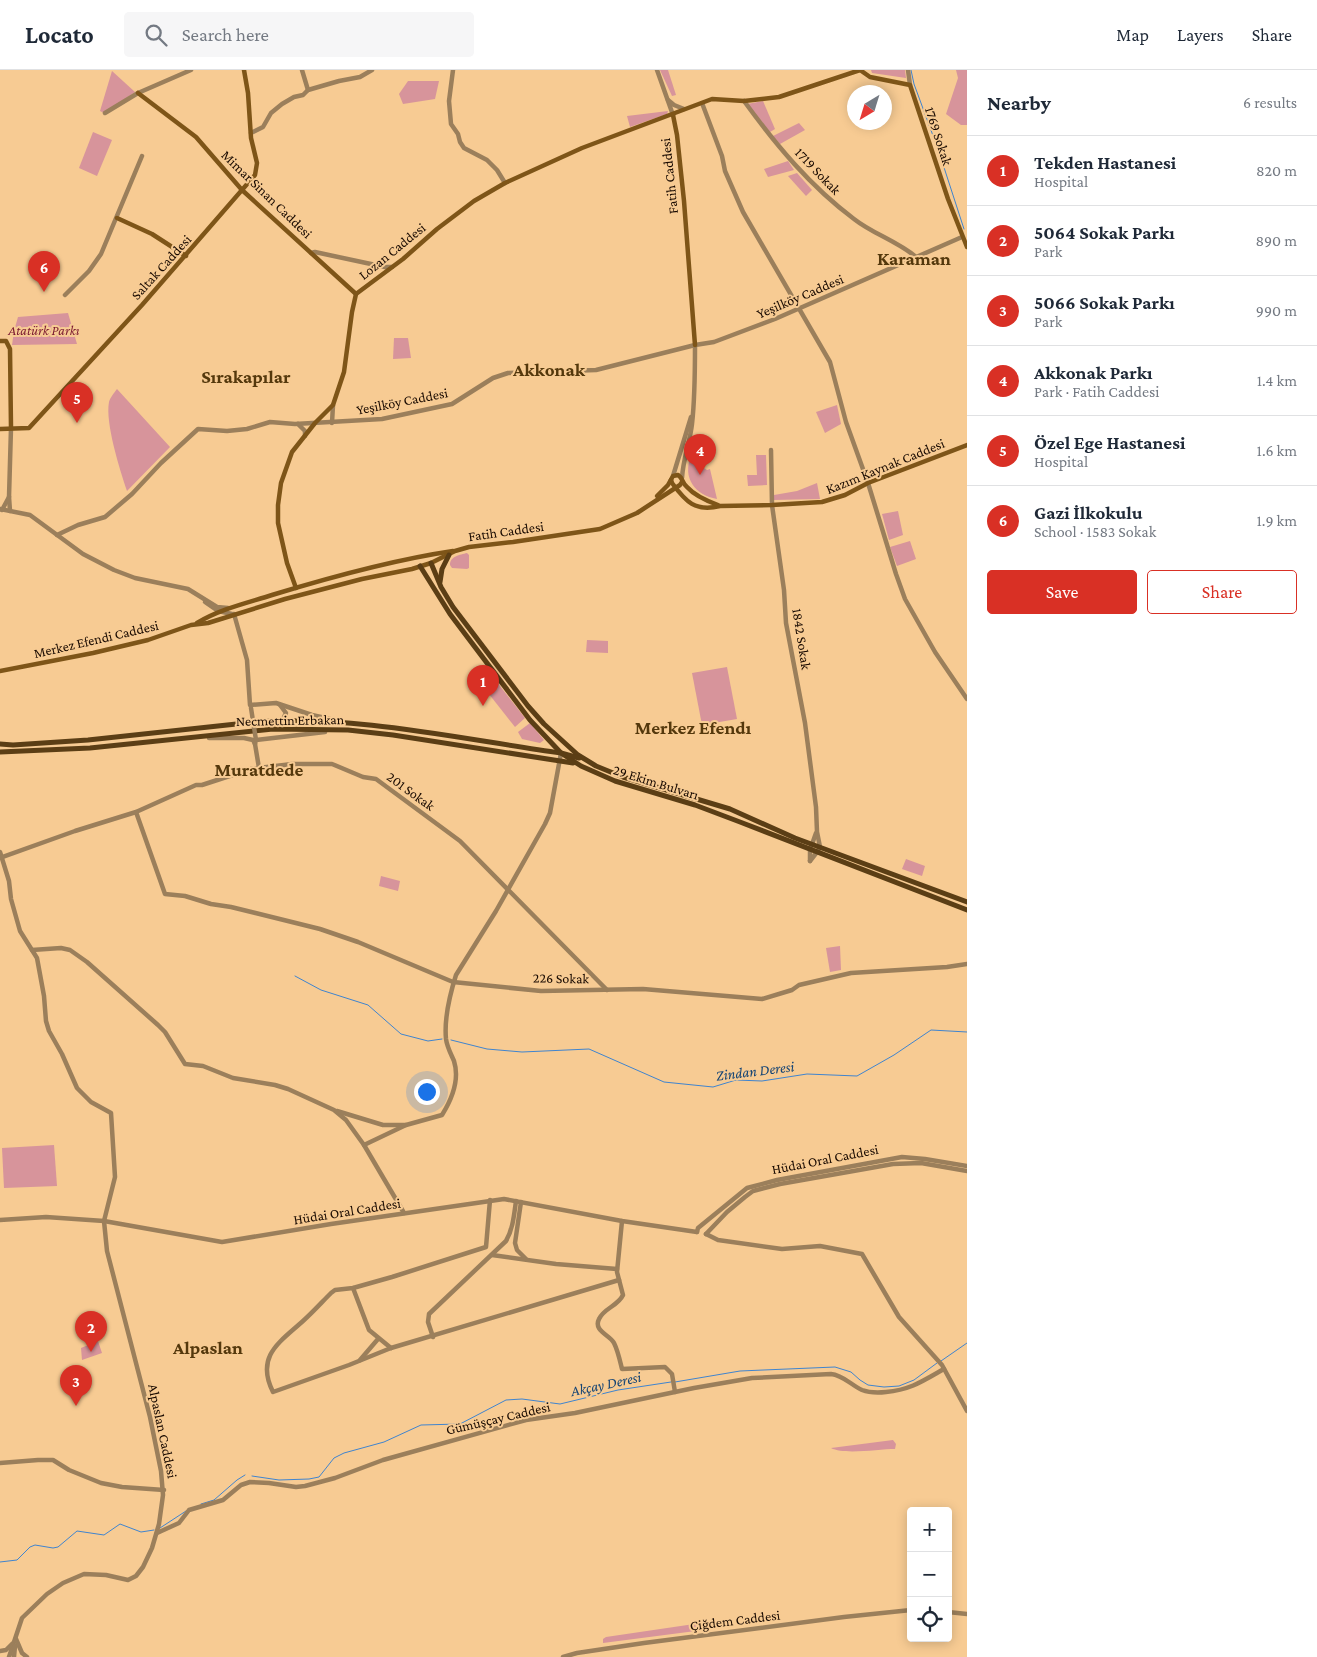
<!DOCTYPE html>
<meta charset="utf-8">
<style>
:root{--surface:#fff;--page:#f6f6f7;--text:#1f2937;--muted:#747a83;--line:#e0e1e3;--accent:#d93025}
body{margin:0;font-family:"Crimson Pro",serif;background:var(--page);color:var(--text)}
.controls{position:absolute;right:15px;bottom:15px;display:grid;overflow:hidden;border-radius:5px;box-shadow:0 2px 12px #0003}
.controls button{width:45px;height:45px;display:grid;place-items:center;padding:0;border:0;border-bottom:1px solid var(--line);background:var(--surface);color:var(--text);font:25px sans-serif}
.compass{position:absolute;left:847px;top:15px;width:45px;height:45px;border-radius:50%;background:var(--surface);box-shadow:0 2px 12px #0003;rotate:218deg}
.you{position:absolute;left:426px;top:1021px;width:18px;height:18px;margin:-12px;border:4px solid #fff;border-radius:50%;background:#1a73e8;box-shadow:0 0 0 8px #1a73e833}
.badge{display:grid;place-items:center;width:32px;height:32px;border-radius:50%;background:var(--accent);color:#fff;font-size:16px;font-weight:700}
.pin{position:absolute;translate:-50% -41px;filter:drop-shadow(0 1px 2px #0008)}
.pin::after{content:'';position:absolute;top:26px;width:18px;height:15px;background:inherit;clip-path:polygon(0 0,100% 0,50% 100%)}
.list{margin:0;padding:0;list-style:none}
h2{display:flex;justify-content:space-between;align-items:center;height:65px;margin:0;padding:0 20px;font-size:21px}
h2 small{font-size:16px;font-weight:400;color:var(--muted)}
.list li{display:grid;grid-template-columns:32px 1fr auto;gap:15px;align-items:center;box-sizing:border-box;height:70px;padding:0 20px;border-top:1px solid var(--line)}
.list b{display:block;font-size:19px;white-space:nowrap}
.list p{margin:0;font-size:16px;white-space:nowrap;color:var(--muted)}
.list em{font-size:16px;font-style:normal;color:var(--muted)}
.actions{display:flex;gap:10px;padding:15px 20px}
.actions a{flex:1;padding:11px 0;border:1px solid var(--accent);border-radius:5px;text-align:center;font-size:18px;color:var(--accent)}
.actions .main{background:var(--accent);color:#fff}
.icon{flex:none;width:28px;height:28px;fill:none;stroke:currentColor;stroke-width:2;stroke-linecap:round;stroke-linejoin:round}
.map{position:relative;flex:none;width:967px;height:1587px;overflow:hidden}
header{display:flex;align-items:center;gap:30px;box-sizing:border-box;height:70px;padding:0 25px;background:var(--surface);border-bottom:1px solid var(--line)}
header strong{font-size:24px}
nav{display:flex;gap:28px;margin-inline-start:auto;font-size:18px}
.search{width:350px;height:45px;background:var(--page);display:flex;align-items:center;gap:12px;box-sizing:border-box;padding:0 18px;border-radius:5px;color:var(--muted);font-size:19px}
main{display:flex}
aside{flex:1;background:var(--surface)}
.map>svg:first-child{display:block}
</style>
<header>
<strong>Locato</strong>
<div class="search"><svg class="icon" aria-label="search" viewBox="0 0 24 24"><circle cx="10" cy="10" r="6"/><path d="M15 15l6 6"/></svg>Search here</div>
<nav><a>Map</a><a>Layers</a><a>Share</a></nav>
</header>
<main>
<div class="map">
<svg width="967" height="1587" viewBox="0 0 967 1587">
<rect width="100%" height="100%" fill="#f7cb93"/>
<g fill="#d7949b">
<path d="M660 0H668L676 25 672 26Z"/>
<path d="M871 0H905L906 8 872 3Z"/>
<path d="M956 0H967V55H961L946 44 958 8Z"/>
<path d="M112 1 135 22 104 43 100 41Z"/>
<path d="M408 11H439L435 29 403 34 399 24Z"/>
<path d="M763 31 775 59 770 62 747 34Z"/>
<path d="M668 41 667 44 630 57 627 46Z"/>
<path d="M799 53 805 60 780 74 773 66Z"/>
<path d="M93 62 112 70 97 106 79 98Z"/>
<path d="M788 91 794 100 768 107 764 99Z"/>
<path d="M797 103 812 120 806 126 788 106Z"/>
<path d="M68 243 77 274 12 275 14 261 18 247Z"/>
<path d="M394 268H408L411 288 393 289Z"/>
<path d="M117 319 170 377 127 421C120 400 105 353 109 332 110 328 114 323 117 319Z"/>
<path d="M837 335 841 354 825 363 816 342Z"/>
<path d="M756 385H766L767 415 748 416 747 405H757Z"/>
<path d="M691 386H699L701 396 707 400 710 399 717 429C695 425 682 408 691 386Z"/>
<path d="M817 413 820 429 774 430V425L797 421Z"/>
<path d="M898 441 903 465 889 470 882 444Z"/>
<path d="M910 471 916 489 897 496 890 477Z"/>
<path d="M467 483 469 485V498L467 499 452 498 450 495C450 486 460 485 467 483Z"/>
<path d="M587 570 608 571V583L586 582Z"/>
<path d="M727 597 737 649 702 655 692 603Z"/>
<path d="M496 611 525 648 515 657 485 619Z"/>
<path d="M530 653 544 670 540 673 522 669 518 662Z"/>
<path d="M906 789 925 796 922 806 902 799Z"/>
<path d="M381 806 400 811 398 821 379 816Z"/>
<path d="M840 876 841 900 830 902 826 878Z"/>
<path d="M54 1075 57 1116 4 1118 2 1078Z"/>
<path d="M98 1271 102 1283 82 1290 81 1278Z"/>
<path d="M893 1370 896 1374 895 1379C879 1379 844 1385 831 1378Z"/>
<path d="M701 1553 711 1554V1559L603 1573V1569L606 1567Z"/>
</g>
<g fill="none" stroke-linecap="round" stroke-linejoin="round">
<g stroke="#3f84cf" stroke-width="1">
<path d="M911 0 914 14 939 82 964 159"/>
<path d="M295 906 321 920 368 935 401 964 428 971 442 969"/>
<path d="M451 970 487 979 522 982 589 979 664 1012 713 1017 736 1010 762 1011 807 1004 857 1006 894 985 931 960 967 962"/>
<path d="M941 1291 967 1273"/>
<path d="M675 1312 740 1301 835 1297 851 1302 860 1310 868 1315 884 1317 899 1316 914 1310 937 1293"/>
<path d="M252 1406 279 1410 309 1409 319 1407 334 1388 344 1383 384 1372 421 1355 460 1354 506 1330 522 1329 560 1334 618 1320 671 1312"/>
<path d="M201 1434 214 1430 237 1410 245 1405"/>
<path d="M160 1458 186 1441"/>
<path d="M0 1492 17 1490 30 1477 35 1475 53 1478 58 1477 77 1461 104 1465 120 1454 141 1462 154 1460"/>
</g>
<g stroke="#9b7f5b" stroke-width="4.5">
<path d="M302 0 308 20"/>
<path d="M453 0 449 31 451 54 458 64 460 72 464 78 487 90 497 100 505 113"/>
<path d="M657 0 673 45"/>
<path d="M908 0 910 15"/>
<path d="M668 30 674 35 684 39"/>
<path d="M744 31C776 75 810 116 854 149 873 164 897 171 916 187"/>
<path d="M702 33 722 86 725 101 743 142 830 292 846 352 868 413 896 504 905 529 935 582 967 629"/>
<path d="M105 43 138 23 191 0"/>
<path d="M251 63 263 57 271 43 282 34 294 27 303 25 308 20 339 11 360 7 372 0"/>
<path d="M311 183 315 182 385 197H392"/>
<path d="M65 225 89 201 101 184 142 86"/>
<path d="M332 353 333 335"/>
<path d="M298 354 305 361V366"/>
<path d="M771 380 772 435 784 520 786 553 805 653 816 737 817 762 820 777 817 782 810 791"/>
<path d="M673 406 691 347"/>
<path d="M682 408C683 389 690 372 692 354 695 328 695 302 695 275"/>
<path d="M0 439 30 445 83 484 114 500 135 508 188 519 217 537 228 538"/>
<path d="M2 440 9 427"/>
<path d="M10 441 9 427 11 358"/>
<path d="M57 465 78 455 105 447 132 424 161 393 198 359 227 361 247 359 270 352 295 354 382 349 452 334 493 308 508 303 596 300 695 275 714 272 775 249 962 167"/>
<path d="M205 532 218 541 232 544"/>
<path d="M234 544 247 590 250 635 276 633 312 645 334 650"/>
<path d="M280 635 286 643 282 651"/>
<path d="M209 668H244L253 670 255 674 256 670 325 662"/>
<path d="M255 674 259 698"/>
<path d="M136 742 165 824 185 826 211 834 231 837 320 859 358 872 453 912 541 921 643 919 762 929 792 920 799 915 851 903 947 897 967 894"/>
<path d="M0 782 9 811 11 829 20 861 37 888 44 926 46 951 49 961 62 984 77 1018 91 1032 111 1043 115 1107 104 1151 107 1181 150 1347 161 1401 163 1425 159 1454 152 1478 143 1497 136 1506 128 1510 106 1505 84 1504 63 1513 47 1524 22 1548 9 1587"/>
<path d="M0 788 75 761 136 742 196 715H202L251 699 292 694H332L363 707 376 709 460 771 607 920"/>
<path d="M810 791V780L816 763"/>
<path d="M32 880 61 878 70 880 87 892 158 955 165 962 185 994 203 996 233 1008 275 1015 288 1019 334 1040 346 1050 364 1075 404 1143"/>
<path d="M337 1041 383 1055H406"/>
<path d="M364 1075 406 1055 442 1045C452 1029 460 1010 454 991 451 984 447 977 446 969 444 948 450 924 456 905L496 841 545 754 550 743 561 683"/>
<path d="M490 1130 486 1177 392 1207 353 1218 335 1220 331 1223C322 1232 313 1242 303 1251 280 1272 255 1286 273 1322L349 1295 391 1278 619 1210"/>
<path d="M521 1132 515 1173 517 1180 526 1189"/>
<path d="M0 1150 46 1147 104 1151 222 1172 331 1154 504 1129 622 1151 697 1162"/>
<path d="M622 1151 617 1202 623 1225C618 1236 604 1238 599 1249 593 1261 610 1265 614 1273 618 1281 620 1291 622 1299L665 1297 672 1304 675 1322"/>
<path d="M697 1162 698 1158 747 1118 777 1110 902 1087 925 1089 967 1096"/>
<path d="M706 1164 718 1170 782 1179 820 1176 862 1184 899 1247 942 1295 967 1341"/>
<path d="M706 1164 727 1142 745 1127 753 1121 780 1114 893 1094 921 1093 967 1101"/>
<path d="M492 1185 556 1194 617 1199"/>
<path d="M353 1218 369 1260 391 1278"/>
<path d="M433 1267 428 1252 429 1244 506 1171C513 1159 514 1145 516 1131"/>
<path d="M360 1290 378 1269"/>
<path d="M0 1393 38 1390H53L69 1400 101 1413 122 1417 164 1420"/>
<path d="M157 1463 179 1453 189 1440 223 1430 241 1415 250 1412 269 1413 296 1417 305 1416 335 1408 383 1390 526 1350 575 1343 694 1318 752 1308 831 1304C843 1305 851 1315 862 1320 870 1323 877 1323 886 1322 910 1320 923 1311 944 1299"/>
<path d="M948 1542 967 1544"/>
<path d="M16 1569 22 1583 27 1587"/>
<path d="M0 1581 6 1580 12 1574"/>
<path d="M14 1587 15 1576"/>
<path d="M563 1587 577 1583 644 1573 844 1547 911 1540"/>
</g>
<g stroke="#7e5518" stroke-width="4.5">
<path d="M138 23 196 67 242 120 356 224"/>
<path d="M673 45 677 65 684 131 695 275"/>
<path d="M117 148 152 164 186 186"/>
<path d="M0 271H6L10 279 11 358"/>
<path d="M0 359 29 358 142 235 255 105 257 93 251 68 248 23 244 0"/>
<path d="M671 410 672 413C686 432 695 442 720 436L772 435 822 432 845 425 868 413 967 375"/>
<path d="M657 426 668 415 673 406 678 405C683 408 682 413 687 417 695 426 707 431 718 435"/>
<path d="M296 518 287 493 278 453V435L281 413 292 382 315 353 333 335 344 302 352 242 356 224 403 189 437 159 474 131 505 113 582 78 712 29 744 31 779 27 860 0 870 7 910 15 948 129 967 177"/>
<path d="M197 553C220 539 247 533 272 525 331 507 392 490 453 481"/>
<path d="M0 601 93 583 148 570 191 555 208 553 285 529 362 509 412 499 431 493 455 481 469 477 513 472 600 459 637 443 680 415 682 412"/>
</g>
<g stroke="#5b3e15" stroke-width="5">
<path d="M431 493 441 517 453 537 528 636 544 654 578 685 596 696 623 707 730 739 795 768 967 832"/>
<path d="M420 496 450 544 530 650 561 683 581 696 615 711 695 735 740 752 967 840"/>
<path d="M440 512 442 499 449 485"/>
<path d="M0 674 13 675 88 670 255 652C358 645 460 669 561 683L579 688"/>
<path d="M0 682 90 678 273 659 348 660 393 665 573 693"/>
</g>
<path stroke="#9b7f5b" stroke-width="4.5" d="M251 638 256 670"/>
</g>
<g text-anchor="middle" dominant-baseline="central" stroke-width="4" stroke-linejoin="round" paint-order="stroke">
<g font-size="14" fill="#190a00" stroke="#f7cb93">
<text transform="translate(939 66) rotate(72)">1769 Sokak</text>
<text transform="translate(818 101) rotate(46)">1719 Sokak</text>
<text transform="translate(669 106) rotate(-96)">Fatih Caddesi</text>
<text transform="translate(267 124) rotate(44)">Mimar Sinan Caddesi</text>
<text transform="translate(392 181) rotate(-39)">Lozan Caddesi</text>
<text transform="translate(161 197) rotate(-48)">Saltak Caddesi</text>
<text transform="translate(800 226) rotate(-23)">Yeşilköy Caddesi</text>
<text transform="translate(402 331) rotate(-11)">Yeşilköy Caddesi</text>
<text transform="translate(885 396) rotate(-22)">Kazım Kaynak Caddesi</text>
<text transform="translate(506 461) rotate(-8)">Fatih Caddesi</text>
<text transform="translate(96 569) rotate(-13)">Merkez Efendi Caddesi</text>
<text transform="translate(802 569) rotate(81)">1842 Sokak</text>
<text transform="translate(290 650) rotate(-1)">Necmettin Erbakan</text>
<text transform="translate(656 712) rotate(17)">29 Ekim Bulvarı</text>
<text transform="translate(411 721) rotate(36)">201 Sokak</text>
<text transform="translate(561 908) rotate(1)">226 Sokak</text>
<text transform="translate(825 1089) rotate(-11)">Hüdai Oral Caddesi</text>
<text transform="translate(347 1141) rotate(-9)">Hüdai Oral Caddesi</text>
<text transform="translate(498 1348) rotate(-13)">Gümüşçay Caddesi</text>
<text transform="translate(163 1361) rotate(78)">Alpaslan Caddesi</text>
<text transform="translate(735 1550) rotate(-7)">Çiğdem Caddesi</text>
</g>
<g font-size="14" font-style="italic" fill="#7b1a31" stroke="#f7cb93">
<text x="44" y="260">Atatürk Parkı</text>
</g>
<g font-size="15" font-style="italic" fill="#134374" stroke="#f7cb93">
<text transform="translate(755 1001) rotate(-7)">Zindan Deresi</text>
<text transform="translate(606 1314) rotate(-12)">Akçay Deresi</text>
</g>
<g font-size="19" font-weight="bold" fill="#54380c" stroke="#f7cb93">
<text x="914" y="188">Karaman</text>
<text x="549" y="299">Akkonak</text>
<text x="246" y="306">Sırakapılar</text>
<text x="693" y="657">Merkez Efendı</text>
<text x="259" y="699">Muratdede</text>
<text x="208" y="1277">Alpaslan</text>
</g>
</g>
</svg>
<div class="controls">
<button>+</button>
<button>−</button>
<button><svg class="icon" aria-label="locate" viewBox="0 0 24 24"><circle cx="12" cy="12" r="6"/><path d="M12 2v4M12 18v4M2 12h4M18 12h4"/></svg></button>
</div>
<svg class="compass" viewBox="-18 -18 36 36"><path d="M0-13l5 13h-10z" fill="#e53935"/><path d="M0 13l5-13h-10z" fill="#747a83"/></svg>
<div class="you"></div>
<div class="pin badge" style="left:483px;top:636px">1</div>
<div class="pin badge" style="left:91px;top:1282px">2</div>
<div class="pin badge" style="left:76px;top:1336px">3</div>
<div class="pin badge" style="left:700px;top:405px">4</div>
<div class="pin badge" style="left:77px;top:353px">5</div>
<div class="pin badge" style="left:44px;top:222px">6</div>
</div>
<aside>
<h2>Nearby<small>6 results</small></h2>
<ul class="list">
<li><span class="badge">1</span><div><b>Tekden Hastanesi</b><p>Hospital</p></div><em>820 m</em></li>
<li><span class="badge">2</span><div><b>5064 Sokak Parkı</b><p>Park</p></div><em>890 m</em></li>
<li><span class="badge">3</span><div><b>5066 Sokak Parkı</b><p>Park</p></div><em>990 m</em></li>
<li><span class="badge">4</span><div><b>Akkonak Parkı</b><p>Park · Fatih Caddesi</p></div><em>1.4 km</em></li>
<li><span class="badge">5</span><div><b>Özel Ege Hastanesi</b><p>Hospital</p></div><em>1.6 km</em></li>
<li><span class="badge">6</span><div><b>Gazi İlkokulu</b><p>School · 1583 Sokak</p></div><em>1.9 km</em></li>
</ul>
<div class="actions"><a class="main">Save</a><a>Share</a></div>
</aside>
</main>
